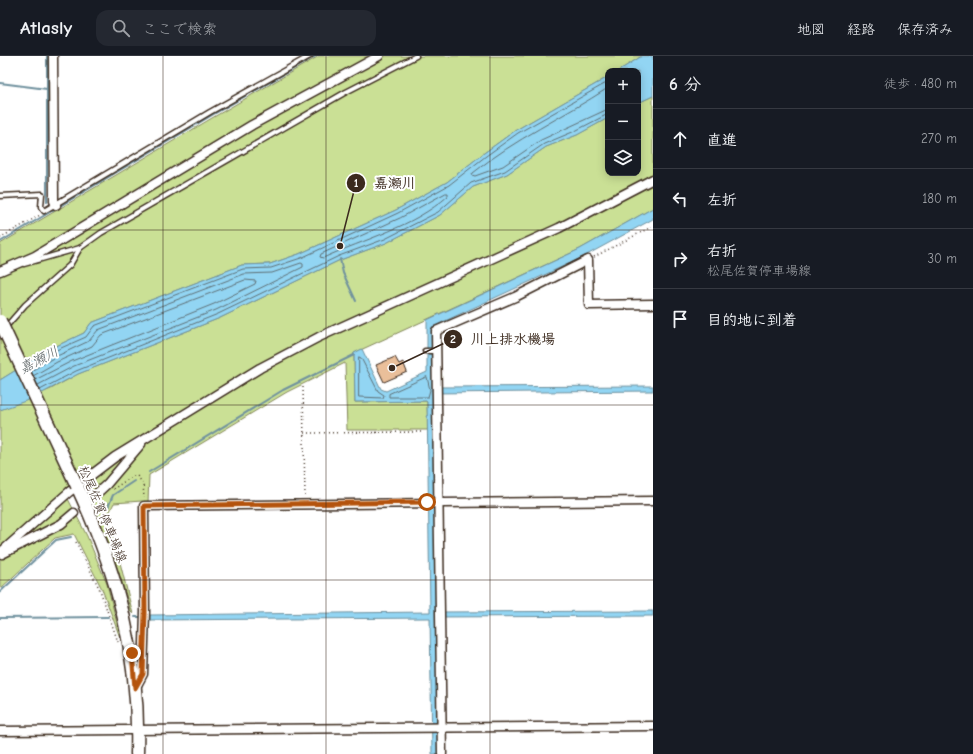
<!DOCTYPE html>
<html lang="ja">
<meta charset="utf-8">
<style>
:root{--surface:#171b24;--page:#242831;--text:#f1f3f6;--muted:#9ea1a6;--line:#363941}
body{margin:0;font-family:"Comic Neue","Klee One",sans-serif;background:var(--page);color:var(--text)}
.controls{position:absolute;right:12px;top:12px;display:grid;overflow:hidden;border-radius:8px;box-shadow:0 2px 10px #0003}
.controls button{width:36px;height:36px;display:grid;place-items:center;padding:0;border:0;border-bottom:1px solid var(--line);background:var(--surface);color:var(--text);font:20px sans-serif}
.stop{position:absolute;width:12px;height:12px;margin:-9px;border:3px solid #b45309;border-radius:50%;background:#fff}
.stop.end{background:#b45309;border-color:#fff;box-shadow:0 1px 4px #0008}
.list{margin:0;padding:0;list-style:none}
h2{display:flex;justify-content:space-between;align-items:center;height:52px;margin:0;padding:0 16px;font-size:17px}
h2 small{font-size:13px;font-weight:400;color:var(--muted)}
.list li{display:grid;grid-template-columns:26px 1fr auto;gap:12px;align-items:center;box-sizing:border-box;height:60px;padding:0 16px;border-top:1px solid var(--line)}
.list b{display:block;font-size:15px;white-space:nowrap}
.list p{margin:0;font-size:13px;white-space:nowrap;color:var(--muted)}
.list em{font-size:13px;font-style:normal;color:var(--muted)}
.icon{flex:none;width:22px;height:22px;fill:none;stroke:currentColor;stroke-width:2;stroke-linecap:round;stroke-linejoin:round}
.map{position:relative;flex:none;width:653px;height:698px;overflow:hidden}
header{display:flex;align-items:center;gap:24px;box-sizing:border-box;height:56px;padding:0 20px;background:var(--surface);border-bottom:1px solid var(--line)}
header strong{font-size:19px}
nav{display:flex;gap:22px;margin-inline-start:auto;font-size:14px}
.search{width:280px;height:36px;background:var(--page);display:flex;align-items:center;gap:10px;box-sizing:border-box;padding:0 14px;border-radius:12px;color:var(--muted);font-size:15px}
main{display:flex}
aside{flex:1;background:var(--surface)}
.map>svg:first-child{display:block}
</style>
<header>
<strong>Atlasly</strong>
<div class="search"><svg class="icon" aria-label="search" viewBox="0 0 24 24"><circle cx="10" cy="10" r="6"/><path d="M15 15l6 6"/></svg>ここで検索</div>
<nav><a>地図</a><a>経路</a><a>保存済み</a></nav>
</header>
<main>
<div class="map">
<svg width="653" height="698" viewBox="0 0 653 698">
<rect width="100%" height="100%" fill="#fff"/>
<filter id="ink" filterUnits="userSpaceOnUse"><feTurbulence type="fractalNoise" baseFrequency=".025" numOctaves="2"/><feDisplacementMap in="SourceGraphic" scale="8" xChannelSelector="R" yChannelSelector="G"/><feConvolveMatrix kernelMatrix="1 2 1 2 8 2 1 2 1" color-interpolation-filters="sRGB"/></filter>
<g filter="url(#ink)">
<g fill="#cae095" stroke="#82855a">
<path d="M319 0H642L618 15H608V21L516 74 484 97 447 126 396 154 299 198 270 208 242 209 91 267 84 277 50 293 0 324V188L212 62Z"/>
<path d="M653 40V152L580 193 354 297 355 346 427 345 428 374H347L345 307 287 336 149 419 148 447 142 445 114 447 108 459 133 558 131 556C118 510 101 466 83 421L64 435 87 480 107 528 122 587 102 533 74 478 55 482 0 533V354L51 333 78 318 220 262 340 204 386 187 440 159 473 131 507 118 546 91 577 79 608 62V117H638V47Z"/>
</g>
<g fill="#92d5f3" stroke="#6f919e">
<path d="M642 0H653V40L638 47V15H618Z"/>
<path d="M608 21V62L577 79 546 91 507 118 473 131 440 159 386 187 340 204 220 262 78 318 31 343 0 354V324L50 293 84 277 91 267 242 209 270 208 299 198 396 154 447 126 484 97 516 74Z"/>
<path d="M653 152V163L583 201 432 271 433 331 653 330V335L433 337 436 556 653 555V560L436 561 438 698H432L430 562 150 564V559L430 556 427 345 355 346 354 297 362 293 381 333 386 335 427 316V264L580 193Z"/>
</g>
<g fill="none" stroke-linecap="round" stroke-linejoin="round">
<g stroke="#5e6e73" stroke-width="1">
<path d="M608 32C563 61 515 83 473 117L472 119 475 120 503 110 541 84 608 53"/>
<path d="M446 137H448V140C413 171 365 183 323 202L320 201 321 198 400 162Z"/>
<path d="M359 301 361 302 378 335 384 339 383 342 359 341Z"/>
<path d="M29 310 52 296 86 281 94 270 243 213 271 212 301 202 398 157 449 129 486 100 518 77 608 26"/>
<path d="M31 315 55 301 89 285 98 274 244 218 272 217 301 207 303 208V211L216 254 74 310 38 329"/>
<path d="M33 320 57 306 92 290 101 279 245 224 256 225 255 228 214 248 72 305 35 324"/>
<path d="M427 321 430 334 428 341H389V338Z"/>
<path d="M40 334 76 315 218 258 339 200 385 183 438 156 471 127 505 115 544 88 575 75 608 58"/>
</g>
<g stroke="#6f919e" stroke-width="2">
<path d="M0 27 47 33"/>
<path d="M47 146V0"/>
<path d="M0 186 212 59 316 0"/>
<path d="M340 203 343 217 356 245"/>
<path d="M149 416 283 334 354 299"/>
<path d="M108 451 113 439 134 425"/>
<path d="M0 536 56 484 71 481"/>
<path d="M135 561H140"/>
<path d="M0 562 108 561"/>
</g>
</g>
<path fill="#eabf9a" stroke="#3b2a1e" d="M395 301 399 308 403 306 407 316 384 326 376 309Z"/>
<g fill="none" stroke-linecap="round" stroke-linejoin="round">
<g stroke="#3b2a1e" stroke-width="7">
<g id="service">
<path d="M0 140 42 138 41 151 44 155 210 56 310 0"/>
<path d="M24 208 80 192 101 177 346 36 416 0"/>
<path d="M5 272 25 249 70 209 80 192"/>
<path d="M425 295H436"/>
</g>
</g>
<g stroke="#3b2a1e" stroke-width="11">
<g id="minor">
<path d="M53 0 54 145 56 149"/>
<path d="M0 215 35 200 252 69 379 0"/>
<path d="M93 441 107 428 141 388"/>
<path d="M0 497 69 436 115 401 260 312 319 281 559 172 653 123"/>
<path d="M2 498 61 468 74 457"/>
<path d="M136 631 143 618 145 556 144 450 653 445"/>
<path d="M0 675 653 670"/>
<path d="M442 698 436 275 515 241 588 204 589 249 653 248"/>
</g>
</g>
<g stroke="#3b2a1e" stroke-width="15">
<path id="secondary" d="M77 430C118 518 140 600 137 698"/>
</g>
<g stroke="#3b2a1e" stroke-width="1.5" stroke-dasharray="1 3" stroke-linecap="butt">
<path d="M0 182 40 159"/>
<path d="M594 201 653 170"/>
<path d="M303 331 305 441"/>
<path d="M304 377 423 376"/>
<path d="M113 433 133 420H137L143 427 144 442"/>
<path d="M76 486 100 534 118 586"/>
</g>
<use href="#service" stroke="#fff" stroke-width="4"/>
<use href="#minor" stroke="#fff" stroke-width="8"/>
<use href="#secondary" stroke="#fff" stroke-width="12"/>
<g stroke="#3b2a1e" stroke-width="15" stroke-linecap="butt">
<path id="secondary-bridge" d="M0 265 77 430"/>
</g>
<use href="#secondary-bridge" stroke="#fff" stroke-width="12"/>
</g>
</g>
<g fill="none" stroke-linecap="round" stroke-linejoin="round" filter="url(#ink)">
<path stroke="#b45309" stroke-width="5" d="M132 597 135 632 143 618 145 556 144 450 427 446"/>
</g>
<path fill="none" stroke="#3b2a1e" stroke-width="1" stroke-opacity="0.55" d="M163 0V698M326 0V698M490 0V698M0 174H653M0 349H653M0 524H653"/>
<g text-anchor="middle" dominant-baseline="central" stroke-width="4" stroke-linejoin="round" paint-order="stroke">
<g font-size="13" fill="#3b2a1e" stroke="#fff">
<text transform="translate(103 458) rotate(67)">松尾佐賀停車場線</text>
</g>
<g font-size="14" font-style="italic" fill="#555d5e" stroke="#fff">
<text transform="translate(39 304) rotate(-28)">嘉瀬川</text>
</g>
</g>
<path fill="none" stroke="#3b2a1e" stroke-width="1.5" d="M340 190L356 127M392 312L453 283"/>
<g fill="#3b2a1e" stroke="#fff" stroke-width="1.5">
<circle cx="340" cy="190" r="4"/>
<circle cx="392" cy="312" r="4"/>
<circle cx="356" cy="127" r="10"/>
<circle cx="453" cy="283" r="10"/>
</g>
<g font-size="12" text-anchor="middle" font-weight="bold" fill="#fff">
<text x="356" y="131">1</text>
<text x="453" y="287">2</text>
</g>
<g font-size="14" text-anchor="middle" font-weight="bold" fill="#3b2a1e" stroke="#fff" stroke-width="4" stroke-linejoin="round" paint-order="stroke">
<text x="395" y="132">嘉瀬川</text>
<text x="513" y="288">川上排水機場</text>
</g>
</svg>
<div class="controls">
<button>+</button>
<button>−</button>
<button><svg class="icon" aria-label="layers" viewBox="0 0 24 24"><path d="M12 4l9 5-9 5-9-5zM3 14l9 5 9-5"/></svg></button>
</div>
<div class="stop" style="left:427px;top:446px"></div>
<div class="stop end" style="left:132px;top:597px"></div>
</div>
<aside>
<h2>6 分<small>徒歩 · 480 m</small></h2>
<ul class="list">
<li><svg class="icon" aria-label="ahead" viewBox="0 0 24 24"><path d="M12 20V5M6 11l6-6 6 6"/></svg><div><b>直進</b></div><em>270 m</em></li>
<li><svg class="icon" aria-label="left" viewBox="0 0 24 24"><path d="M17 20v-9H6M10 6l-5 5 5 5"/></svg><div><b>左折</b></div><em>180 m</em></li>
<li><svg class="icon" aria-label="right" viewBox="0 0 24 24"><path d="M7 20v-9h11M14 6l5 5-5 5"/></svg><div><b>右折</b><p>松尾佐賀停車場線</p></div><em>30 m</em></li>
<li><svg class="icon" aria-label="arrive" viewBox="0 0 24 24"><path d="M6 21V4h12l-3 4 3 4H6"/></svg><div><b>目的地に到着</b></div></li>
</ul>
</aside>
</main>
